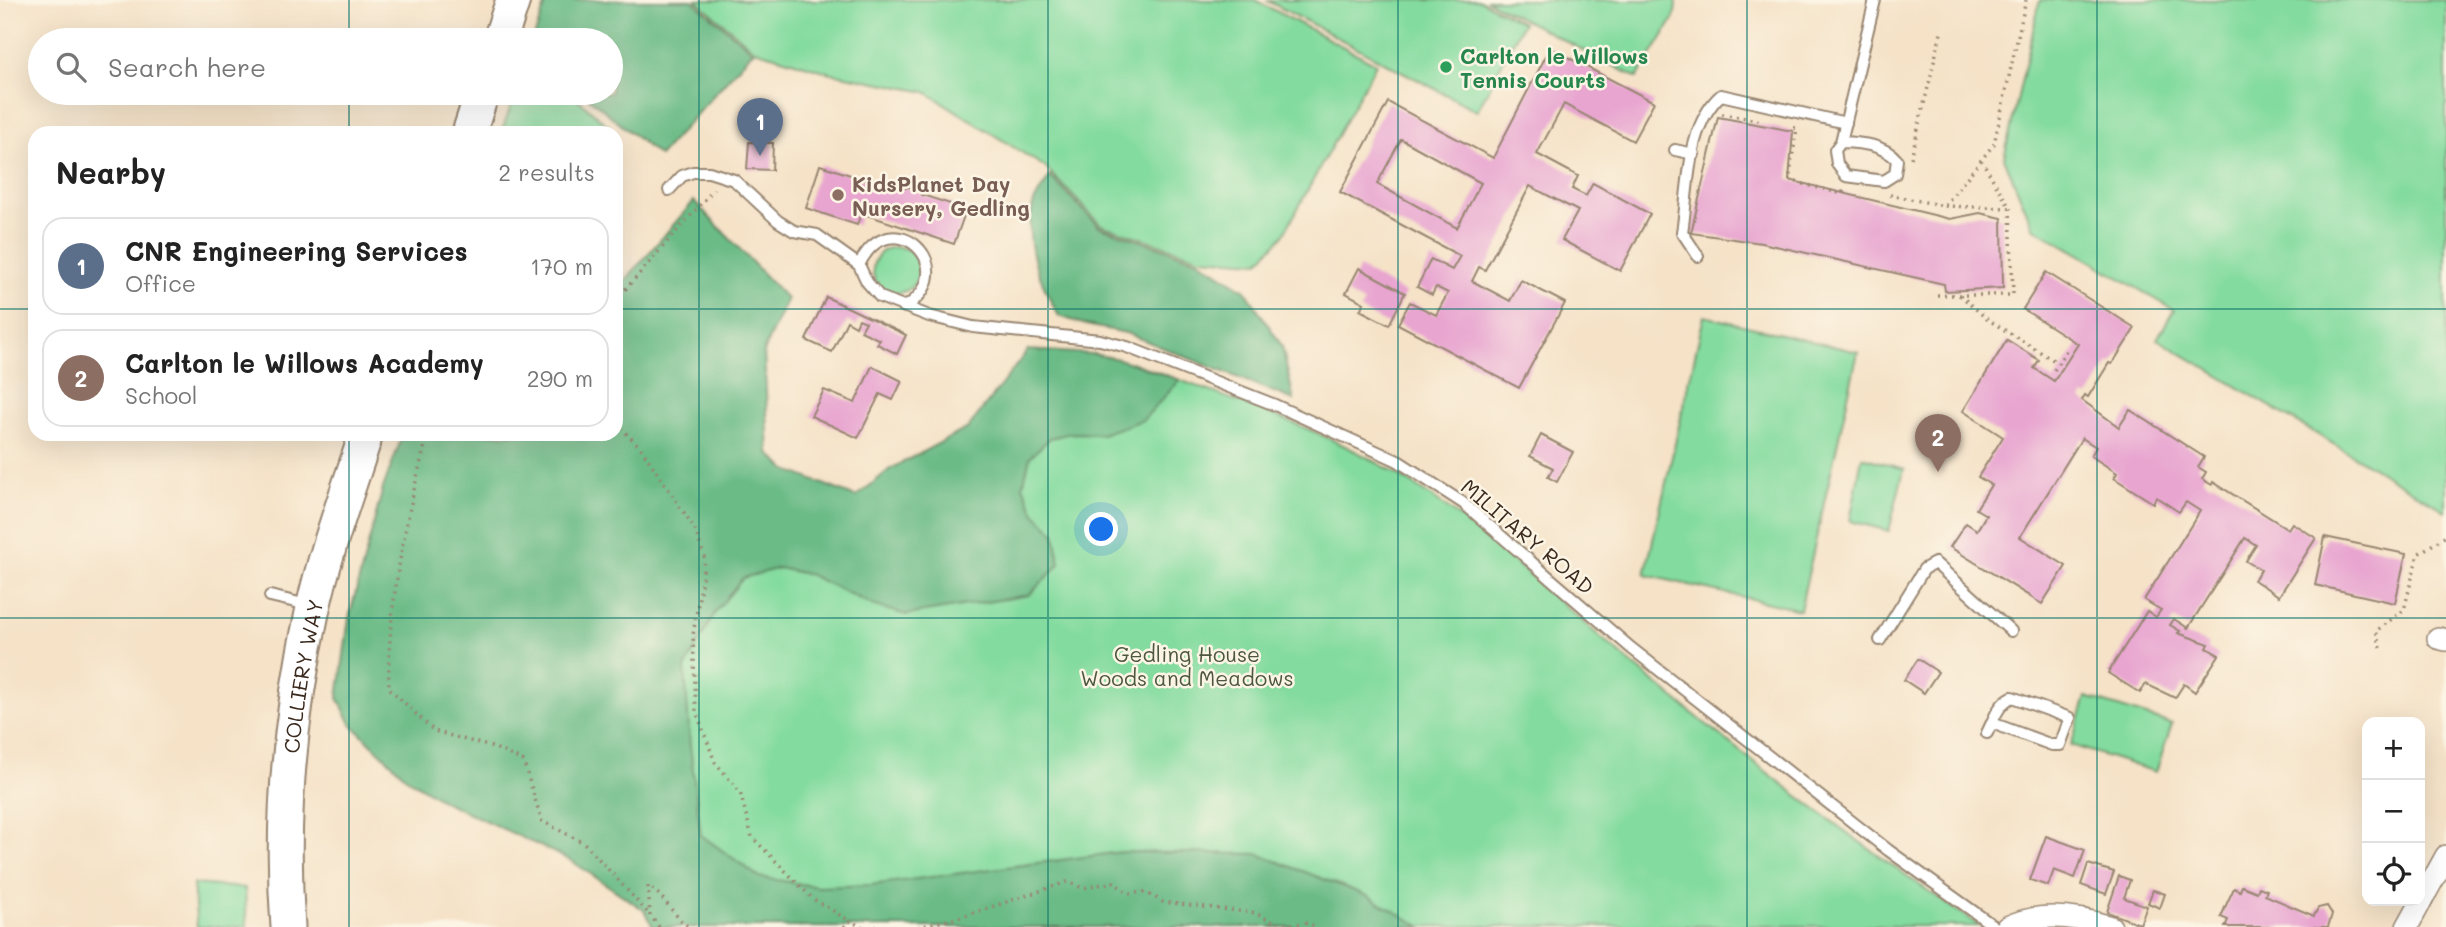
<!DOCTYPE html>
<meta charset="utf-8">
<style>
:root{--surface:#fff;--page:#f6f6f6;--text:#222;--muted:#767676;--line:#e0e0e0;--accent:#d1495b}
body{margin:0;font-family:Mali,sans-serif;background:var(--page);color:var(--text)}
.controls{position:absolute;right:21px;bottom:21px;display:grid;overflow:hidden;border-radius:14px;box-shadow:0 7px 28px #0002}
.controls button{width:63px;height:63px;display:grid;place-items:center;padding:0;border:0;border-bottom:2px solid var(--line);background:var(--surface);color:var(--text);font:35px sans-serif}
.you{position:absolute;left:1102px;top:530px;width:24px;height:24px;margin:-18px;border:5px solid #fff;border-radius:50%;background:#1a73e8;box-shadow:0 0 0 10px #1a73e833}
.badge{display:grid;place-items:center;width:46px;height:46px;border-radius:50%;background:var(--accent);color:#fff;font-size:23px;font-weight:700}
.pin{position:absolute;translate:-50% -58px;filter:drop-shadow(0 2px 4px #0008)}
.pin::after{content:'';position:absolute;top:37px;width:24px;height:21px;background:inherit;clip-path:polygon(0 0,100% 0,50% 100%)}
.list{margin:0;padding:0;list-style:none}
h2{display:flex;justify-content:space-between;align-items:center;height:91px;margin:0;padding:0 28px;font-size:30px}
h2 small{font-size:23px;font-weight:400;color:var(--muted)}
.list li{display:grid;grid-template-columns:46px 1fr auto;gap:21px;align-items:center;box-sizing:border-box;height:98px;margin:0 14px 14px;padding:0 14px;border:2px solid var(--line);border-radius:21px}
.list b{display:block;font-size:26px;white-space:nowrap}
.list p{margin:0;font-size:23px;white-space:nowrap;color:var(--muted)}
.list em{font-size:23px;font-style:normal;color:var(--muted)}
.icon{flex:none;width:38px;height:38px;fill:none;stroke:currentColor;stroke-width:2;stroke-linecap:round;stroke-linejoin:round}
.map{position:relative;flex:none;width:2446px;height:927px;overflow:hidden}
.search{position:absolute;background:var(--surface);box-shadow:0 7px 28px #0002;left:28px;top:28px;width:595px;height:77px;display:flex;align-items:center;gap:18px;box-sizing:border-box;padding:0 24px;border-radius:38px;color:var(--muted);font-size:26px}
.panel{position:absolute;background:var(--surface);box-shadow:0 7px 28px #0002;left:28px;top:126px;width:595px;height:315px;border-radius:21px}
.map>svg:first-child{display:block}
</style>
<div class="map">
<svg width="2446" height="927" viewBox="0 0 2446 927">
<rect width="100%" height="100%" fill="#fcf5e5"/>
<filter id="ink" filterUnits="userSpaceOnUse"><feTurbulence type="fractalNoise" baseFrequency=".0143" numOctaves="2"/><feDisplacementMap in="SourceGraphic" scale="14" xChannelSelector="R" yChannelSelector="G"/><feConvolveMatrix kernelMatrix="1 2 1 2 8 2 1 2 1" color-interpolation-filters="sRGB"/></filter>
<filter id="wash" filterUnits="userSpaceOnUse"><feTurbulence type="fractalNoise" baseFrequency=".00686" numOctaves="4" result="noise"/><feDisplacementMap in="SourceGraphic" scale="28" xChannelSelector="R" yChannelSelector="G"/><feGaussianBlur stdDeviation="1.57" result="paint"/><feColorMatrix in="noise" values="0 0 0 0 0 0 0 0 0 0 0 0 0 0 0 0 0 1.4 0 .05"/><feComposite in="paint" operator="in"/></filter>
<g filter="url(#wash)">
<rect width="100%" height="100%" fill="#f5e2c7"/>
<g fill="#83db9f" stroke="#5f825e" stroke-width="2">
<path d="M696 0H1255L1376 64 1283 236 1258 262 1201 258 1101 225 1045 167 926 92 831 73 755 50Z"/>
<path d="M1266 0H1480L1523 23 1477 111Z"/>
<path d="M1486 0H1677L1674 18 1637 78Z"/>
<path d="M2040 0H2446V511L2157 339 2174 310 2033 227 2004 158Z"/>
<path d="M516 93H571L616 133H501Z"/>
<circle cx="896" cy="270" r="23"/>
<path d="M1704 316 1858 352 1800 610 1645 575Z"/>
<path d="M1131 362C1227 399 1331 429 1417 487 1492 536 1556 601 1625 658 1739 753 1857 844 1980 926L653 927 679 577 941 534Z"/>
<path d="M1862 457 1904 469 1889 531 1850 521Z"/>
<path d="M2086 697 2172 724 2156 772 2071 745Z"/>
<path d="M193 884 245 888 247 927H197Z"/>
</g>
<g fill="#6abb86" stroke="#527252" stroke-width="2">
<path d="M547 0H692L753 51 659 156 583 93H611V40H533Z"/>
<path d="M1050 176 1100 227 1198 260 1245 290 1282 346 1294 400 1126 333 1086 325 1059 316C1041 284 1022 243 1033 205 1036 195 1045 185 1050 176Z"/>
<path d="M694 201 787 299 764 350 769 453 785 469 856 497 890 469 968 428 1028 350 1093 354 1119 359 1180 380 1143 420 1102 434 1071 433 1050 438 1030 457 1023 486 1035 513 1055 533 1060 564 1029 595 906 615 875 606 810 575 779 568 743 578 716 611 685 668 690 746 701 835 759 877 819 887 871 885 1121 852 1258 854 1368 896 1422 927H653L644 910 570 860 445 802 408 779 351 724 338 698 349 618 383 488 403 434H616V291Z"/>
</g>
<g id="blocks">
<g fill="#e8a5d0" fill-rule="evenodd">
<path d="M1550 48 1654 102 1633 141 1564 104 1537 154 1578 176 1572 189 1586 196 1593 183 1650 214 1620 271 1562 240 1578 211 1530 186 1485 270 1479 267 1472 281 1510 301 1521 280 1565 303 1519 388 1398 324 1410 302 1436 315 1448 293 1436 287 1432 295 1417 287 1431 259 1452 270 1460 256 1340 192 1388 102 1493 158ZM1401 139 1481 183 1457 228 1377 184Z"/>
<path d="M1718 117 1793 131 1789 180 1950 219 1980 213 2002 218 2003 288 1945 291 1944 284 1762 243 1691 233Z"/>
<path d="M749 142 773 143 772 170 747 169Z"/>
<path d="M820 165 884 186 886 182 905 188 914 186 922 195 960 207 965 213 954 244 861 213 857 225 806 208Z"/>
<path d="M1359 268 1405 293 1389 325 1360 310 1364 303 1346 293Z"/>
<path d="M2046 272 2135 328 2112 364 2109 363 2088 397 2085 395 2082 400 2119 427 2130 410 2204 457 2198 467 2206 472 2202 479 2212 485 2213 482 2288 529 2292 523 2316 538 2279 596 2254 580 2261 570 2246 561 2256 545 2245 538 2188 628 2174 619 2170 625 2180 631 2178 633 2209 644 2207 648 2219 655 2195 692 2184 684 2175 698 2146 684 2140 693 2108 673 2147 611 2156 617 2161 610 2144 600 2200 511 2186 502 2179 512 2156 497 2153 503 2114 478 2117 473 2091 456 2096 447 2082 438 2020 537 2066 566 2042 604 1950 547 1966 523 1977 530 1986 515 1976 509 1991 485 1978 477 2003 437 1963 411 2007 340 2039 360 2034 368 2054 381 2078 344 2023 309Z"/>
<path d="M826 297 906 335 897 354 877 344 880 340 861 331 866 322 859 319 856 326 847 321 832 352 806 340Z"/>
<path d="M872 366 902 381 893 400 880 394 858 438 811 416 824 390 855 403Z"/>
<path d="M1541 435 1573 452 1557 482 1548 477 1553 468 1530 456Z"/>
<path d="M2325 537 2406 554 2395 603 2315 585Z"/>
<path d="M1918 659 1938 672 1924 693 1904 680Z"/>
<path d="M2046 836 2085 850 2075 878 2054 870 2048 886 2030 880Z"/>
<path d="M2088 864 2114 872 2106 894 2081 885Z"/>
<path d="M2119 876 2130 880 2124 898 2147 906 2140 924 2107 912Z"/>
<path d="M2242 886 2257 892 2259 887 2267 890 2265 895 2314 916 2318 908 2327 906 2332 914 2328 927H2225L2228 920 2221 917 2227 903 2234 888 2240 891Z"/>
<path d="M2153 890 2165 894 2160 908 2148 903Z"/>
</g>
</g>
</g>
<g filter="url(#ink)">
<use href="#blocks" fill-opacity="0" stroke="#988672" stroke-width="2"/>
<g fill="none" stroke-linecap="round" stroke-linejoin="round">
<g stroke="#988672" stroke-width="14">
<g id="service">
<path d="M1841 142C1861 143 1883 144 1897 160L1895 174 1884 181 1846 176 1837 164 1835 150Z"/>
<path d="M1841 142 1875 0"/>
<path d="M1675 150 1694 154"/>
<path d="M669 190 682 176 693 172H709L734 180 778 221 794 231 817 235 859 265 867 282 880 297 929 316 973 327 1100 340 1127 347 1275 405 1398 461 1463 503 1631 648 1888 850 1995 927"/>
<path d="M1698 256 1682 232C1689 189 1686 126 1721 95L1846 123"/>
<path d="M859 265C891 198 966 269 905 307"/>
<path d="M270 596 308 605"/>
<path d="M1880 640 1924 569 1935 563 2011 631"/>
<path d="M1987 733C1994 719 1998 704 2012 697L2070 718 2060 745H2052L1992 723"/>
</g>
</g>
<g stroke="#988672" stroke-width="24">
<g id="minor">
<path d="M2438 638 2446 640"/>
<path d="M2007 927C2040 911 2077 916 2111 927"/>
<path d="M2407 927 2446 856"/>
</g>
</g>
<g stroke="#988672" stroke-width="37">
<g id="primary">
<path d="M500 40 513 0"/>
<path d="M469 133 482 93"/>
<path id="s1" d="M288 927C280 820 290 712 313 608 326 549 348 491 366 434"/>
</g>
</g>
<g stroke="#988672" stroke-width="3.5" stroke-dasharray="2 5" stroke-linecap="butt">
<path d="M1722 114 1763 121"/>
<path d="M1794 128H1797L1789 180 1842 194 1844 189"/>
<path d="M1911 158 1941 33"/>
<path d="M1890 195 1945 206 2010 208 1982 161"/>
<path d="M1945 205 1994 144 2026 0"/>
<path d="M1937 295H2013L2010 208"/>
<path d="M1960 295 1987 319 2058 363"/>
<path d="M616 300 714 189"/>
<path d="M616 312 621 319 616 352"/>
<path d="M2054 370 2068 347"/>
<path d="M616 423 640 447 695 529 705 559 693 635 696 711 715 762 740 792 752 837 813 899 850 921"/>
<path d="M428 434C408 508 386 612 389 688L434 731 495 748 523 761 542 821 584 843 650 915"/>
<path d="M2381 648 2376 631 2404 610 2418 554 2446 536"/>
<path d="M659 927 650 915 648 886C664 895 672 915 689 927"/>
<path d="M844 927 850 921 863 927"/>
<path d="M875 927H885"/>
<path d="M918 927 958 918 1067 882 1083 888 1114 882 1128 894 1145 892 1163 902 1255 913 1279 925 1309 923 1316 927"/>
</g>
<use href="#service" stroke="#fff" stroke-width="10"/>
<use href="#minor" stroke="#fff" stroke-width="21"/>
<use href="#primary" stroke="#fff" stroke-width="33"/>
</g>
</g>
<path fill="none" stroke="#0f766e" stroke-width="2" stroke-opacity="0.55" d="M349 0V40M699 0V927M1048 0V927M1398 0V927M1747 0V927M2097 0V927M349 93V133M0 309H35M616 309H2446M349 434V927M0 618H2446"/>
<circle fill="#2e9e5b" stroke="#fcf5e5" stroke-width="2.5" cx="1446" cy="67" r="7"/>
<circle fill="#8d6e63" stroke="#fcf5e5" stroke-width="2.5" cx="838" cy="195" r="7"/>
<g text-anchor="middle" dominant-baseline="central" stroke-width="5" stroke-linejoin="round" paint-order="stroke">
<g font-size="21" font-weight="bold" fill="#27864d" stroke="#fcf5e5" text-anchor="start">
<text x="1460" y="55">Carlton le Willows<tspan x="1460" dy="24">Tennis Courts</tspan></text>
</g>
<g font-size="21" font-weight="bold" fill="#785e54" stroke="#fcf5e5" text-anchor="start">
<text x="852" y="183">KidsPlanet Day<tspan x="852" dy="24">Nursery, Gedling</tspan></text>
</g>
<g font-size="21" fill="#3b2a1e" stroke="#fcf5e5">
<text transform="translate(1528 536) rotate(40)">MILITARY ROAD</text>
<text stroke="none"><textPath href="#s1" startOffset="252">COLLIERY WAY</textPath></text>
</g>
<g font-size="21" fill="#4d563e" stroke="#fcf5e5">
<text x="1187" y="653">Gedling House<tspan x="1187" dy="24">Woods and Meadows</tspan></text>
</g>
</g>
</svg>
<div class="controls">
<button>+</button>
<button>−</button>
<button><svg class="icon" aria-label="locate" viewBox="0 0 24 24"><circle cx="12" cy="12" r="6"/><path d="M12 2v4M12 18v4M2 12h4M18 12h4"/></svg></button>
</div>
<div class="you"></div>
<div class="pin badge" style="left:760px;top:156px;background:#5c6f8a">1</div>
<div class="pin badge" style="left:1938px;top:472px;background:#8d6e63">2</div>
<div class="search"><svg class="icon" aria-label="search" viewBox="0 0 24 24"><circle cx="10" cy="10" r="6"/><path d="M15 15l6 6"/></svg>Search here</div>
<section class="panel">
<h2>Nearby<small>2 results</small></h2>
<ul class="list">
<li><span class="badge" style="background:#5c6f8a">1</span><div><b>CNR Engineering Services</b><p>Office</p></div><em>170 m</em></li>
<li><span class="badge" style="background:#8d6e63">2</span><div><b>Carlton le Willows Academy</b><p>School</p></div><em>290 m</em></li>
</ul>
</section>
</div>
